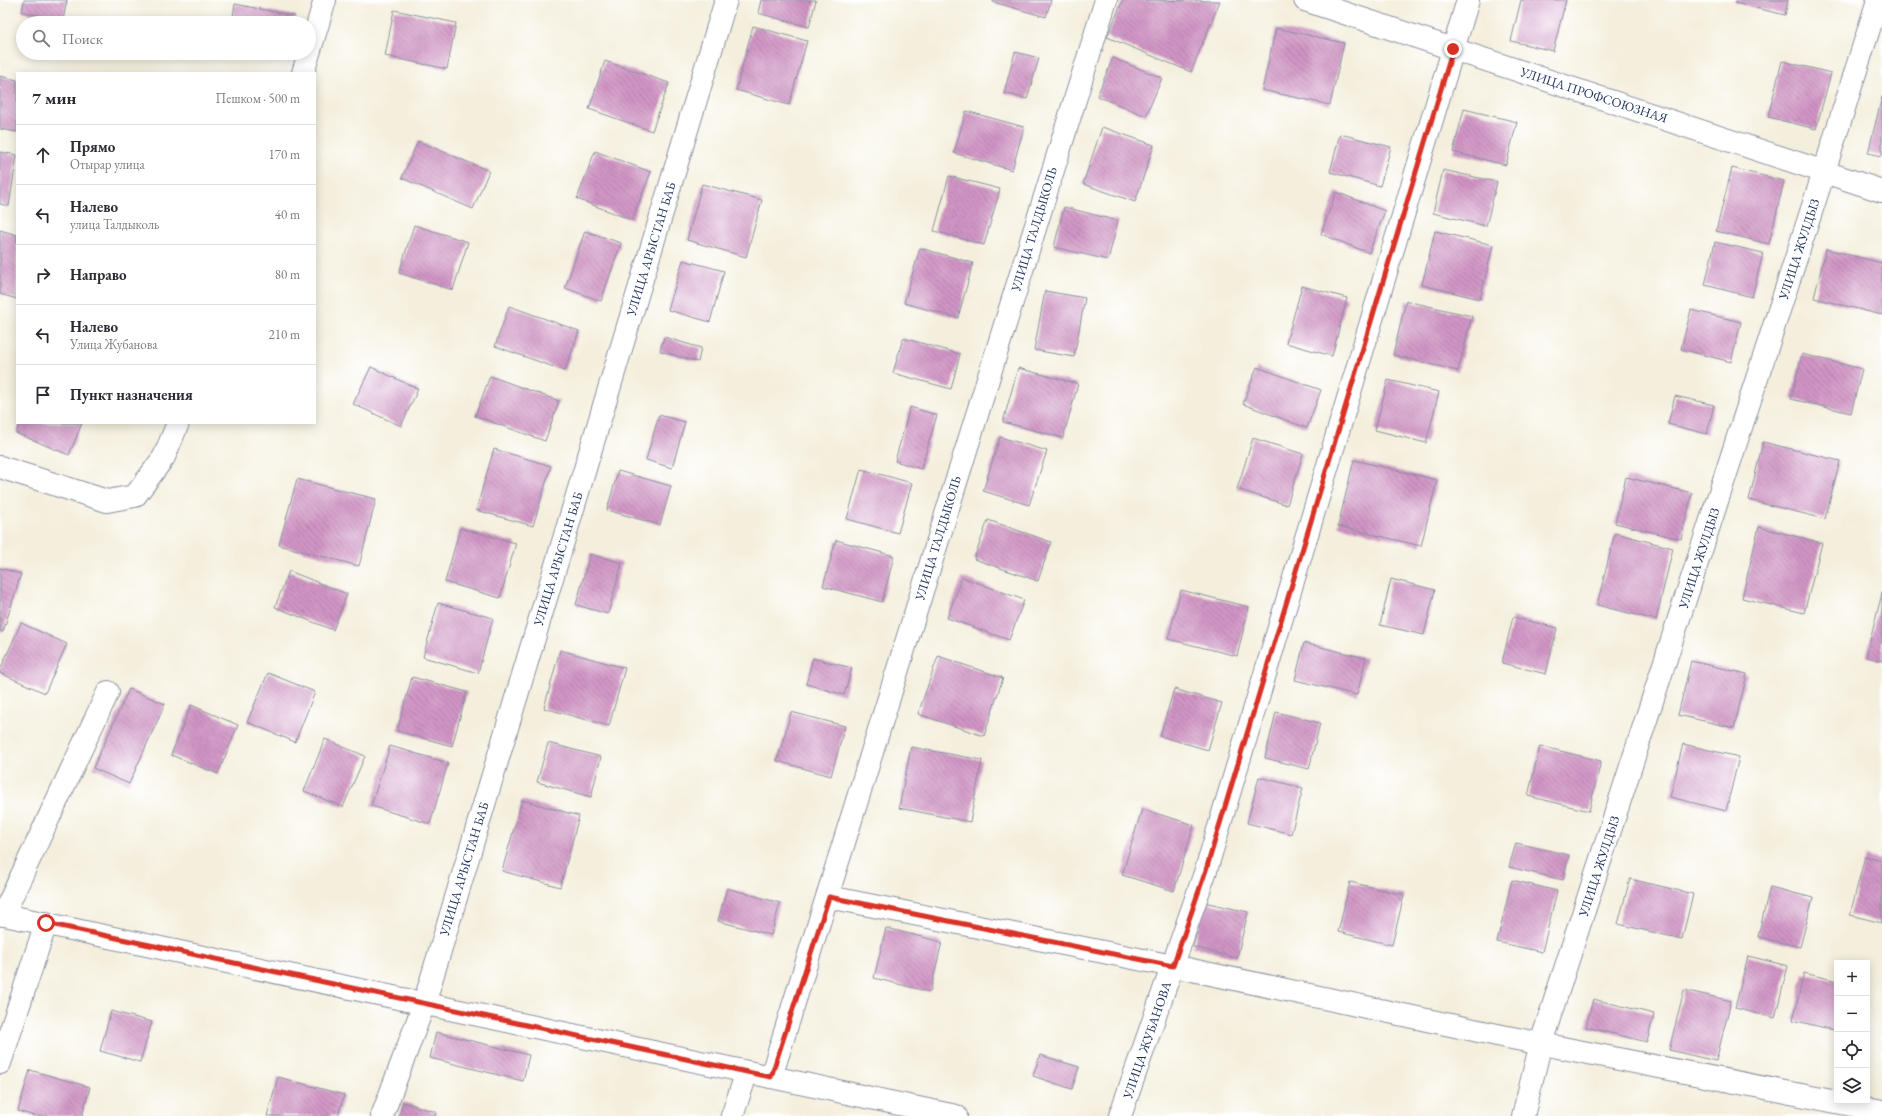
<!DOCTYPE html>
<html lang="ru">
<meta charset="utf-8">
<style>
:root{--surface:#fff;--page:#f2f2f3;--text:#2b2b33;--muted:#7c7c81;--line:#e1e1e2}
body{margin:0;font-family:"EB Garamond",serif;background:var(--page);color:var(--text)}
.controls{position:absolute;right:12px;bottom:12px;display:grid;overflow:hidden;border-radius:0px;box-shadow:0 2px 10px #0003}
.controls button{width:36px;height:36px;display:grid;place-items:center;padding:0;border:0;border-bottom:1px solid var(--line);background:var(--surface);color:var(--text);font:20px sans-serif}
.stop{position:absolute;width:12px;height:12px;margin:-9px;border:3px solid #d93025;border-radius:50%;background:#fff}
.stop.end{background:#d93025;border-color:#fff;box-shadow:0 1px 4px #0008}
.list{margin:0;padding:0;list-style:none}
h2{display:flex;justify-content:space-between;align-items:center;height:52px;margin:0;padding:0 16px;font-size:17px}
h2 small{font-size:13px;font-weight:400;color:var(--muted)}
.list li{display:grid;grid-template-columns:26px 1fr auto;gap:12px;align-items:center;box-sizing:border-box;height:60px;padding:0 16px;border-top:1px solid var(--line)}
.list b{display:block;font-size:15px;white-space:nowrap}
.list p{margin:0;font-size:13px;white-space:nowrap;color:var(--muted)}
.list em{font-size:13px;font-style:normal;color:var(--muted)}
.icon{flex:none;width:22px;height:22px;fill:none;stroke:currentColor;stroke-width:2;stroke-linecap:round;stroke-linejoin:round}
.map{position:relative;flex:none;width:1882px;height:1116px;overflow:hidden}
.search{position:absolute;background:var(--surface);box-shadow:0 2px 10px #0003;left:16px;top:16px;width:300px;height:44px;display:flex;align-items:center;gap:10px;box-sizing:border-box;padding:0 14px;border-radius:22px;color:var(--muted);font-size:15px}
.panel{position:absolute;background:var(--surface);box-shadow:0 2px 10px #0003;left:16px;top:72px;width:300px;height:352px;border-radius:0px}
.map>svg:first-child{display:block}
</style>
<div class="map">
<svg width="1882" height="1116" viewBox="0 0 1882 1116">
<defs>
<pattern id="building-back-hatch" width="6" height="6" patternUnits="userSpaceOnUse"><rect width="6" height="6" fill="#d094c4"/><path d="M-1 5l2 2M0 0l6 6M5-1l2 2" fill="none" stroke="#a879a2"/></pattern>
</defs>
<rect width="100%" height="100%" fill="#fff"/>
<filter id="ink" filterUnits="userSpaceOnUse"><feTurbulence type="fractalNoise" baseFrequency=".025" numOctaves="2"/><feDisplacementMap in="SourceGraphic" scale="8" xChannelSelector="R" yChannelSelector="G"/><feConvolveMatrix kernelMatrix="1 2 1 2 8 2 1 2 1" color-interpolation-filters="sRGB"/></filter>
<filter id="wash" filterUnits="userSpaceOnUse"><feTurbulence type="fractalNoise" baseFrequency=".012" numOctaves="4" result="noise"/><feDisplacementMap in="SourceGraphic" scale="16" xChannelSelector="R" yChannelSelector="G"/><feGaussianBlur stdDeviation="0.9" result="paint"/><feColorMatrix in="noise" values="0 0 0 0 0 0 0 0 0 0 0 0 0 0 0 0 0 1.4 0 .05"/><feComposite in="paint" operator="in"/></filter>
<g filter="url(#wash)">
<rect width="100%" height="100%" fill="#f4efdd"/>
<g id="blocks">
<g fill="url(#building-back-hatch)">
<path d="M24 0H67L63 20 22 12Z"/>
<path d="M761 0H816L809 27 758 13Z"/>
<path d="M993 0H1051L1046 17 993 2Z"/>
<path d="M1123 0 1220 1 1191 72 1107 37Z"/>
<path d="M1521 0H1566L1553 51 1511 41Z"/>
<path d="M1736 0H1788L1785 15 1735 3Z"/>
<path d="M235 4 295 16 293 23H232Z"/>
<path d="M394 10 456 23 447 69 385 56Z"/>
<path d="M753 26 807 41 789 105 736 90Z"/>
<path d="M1276 28 1344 43 1330 105 1262 90Z"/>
<path d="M1015 52 1039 58 1027 99 1004 93Z"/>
<path d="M1113 58 1162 78 1146 116 1097 96Z"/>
<path d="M605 61 669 83 652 131 589 109Z"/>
<path d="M1782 61 1831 73 1816 129 1768 117Z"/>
<path d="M0 76 17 80V132L0 129Z"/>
<path d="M1882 97V156L1868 153Z"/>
<path d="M1464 109 1517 122 1506 165 1453 152Z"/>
<path d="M966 111 1024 127 1012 170 954 153Z"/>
<path d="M1102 127 1154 145 1135 202 1083 184Z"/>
<path d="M1340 134 1391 147 1380 186 1330 172Z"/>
<path d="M418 141 489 171 473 209 402 178Z"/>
<path d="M595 151 651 172 632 220 577 199Z"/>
<path d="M0 152 17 155 9 206 0 204Z"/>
<path d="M1732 168 1784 181 1769 244 1716 231Z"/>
<path d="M1443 170 1497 182 1486 226 1433 213Z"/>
<path d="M949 176 1000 189 984 245 934 231Z"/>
<path d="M702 184 762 200 746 257 687 240Z"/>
<path d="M1336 192 1385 211 1369 253 1321 234Z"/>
<path d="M1064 207 1118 221 1108 260 1054 247Z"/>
<path d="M414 225 468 242 453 290 399 273Z"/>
<path d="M0 230 17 235V299L0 294Z"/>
<path d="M585 231 621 243 601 301 565 288Z"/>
<path d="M1435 231 1493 245 1480 299 1422 285Z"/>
<path d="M1715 242 1763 253 1752 297 1705 285Z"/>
<path d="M920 248 973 263 958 318 904 303Z"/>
<path d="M1826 249 1882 263V315L1814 298Z"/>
<path d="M683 260 724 271 710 322 668 310Z"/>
<path d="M1302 286 1347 298 1332 356 1286 343Z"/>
<path d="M1045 291 1085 298 1074 357 1034 350Z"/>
<path d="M1406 301 1472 316 1458 371 1393 355Z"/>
<path d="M509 306 579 331 565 371 495 346Z"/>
<path d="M1691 310 1741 322 1731 362 1681 349Z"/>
<path d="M664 337 701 348 698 362 660 351Z"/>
<path d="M903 338 960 354 951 389 893 373Z"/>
<path d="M1802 354 1862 369 1851 413 1791 399Z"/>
<path d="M371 367 418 389 401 426 353 404Z"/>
<path d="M1257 367 1321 390 1307 428 1243 404Z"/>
<path d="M1018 368 1078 384 1063 438 1003 422Z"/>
<path d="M490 376 559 401 545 441 475 416Z"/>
<path d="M1388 380 1439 392 1426 443 1375 430Z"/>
<path d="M1675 396 1714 405 1707 434 1668 424Z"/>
<path d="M910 407 937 415 921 469 895 461Z"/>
<path d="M659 415 685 422 672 468 646 460Z"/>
<path d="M20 423H82L69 455 16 433Z"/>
<path d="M1000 437 1047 451 1029 505 983 491Z"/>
<path d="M1253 438 1303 454 1287 505 1237 489Z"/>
<path d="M1763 442 1840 461 1825 519 1749 500Z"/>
<path d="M494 449 551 466 533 526 476 510Z"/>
<path d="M1354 460 1437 480 1421 546 1338 526Z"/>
<path d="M861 469 912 483 898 533 847 519Z"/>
<path d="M618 471 671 486 660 525 607 510Z"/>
<path d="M1626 477 1692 493 1681 539 1615 523Z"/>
<path d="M297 479 376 499 359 566 279 545Z"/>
<path d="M988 520 1051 542 1038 581 974 559Z"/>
<path d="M1759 527 1822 543 1804 613 1742 598Z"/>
<path d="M460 528 516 543 500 598 445 582Z"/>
<path d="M1615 533 1673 548 1656 620 1597 605Z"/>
<path d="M836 540 894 556 882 602 823 586Z"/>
<path d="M590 554 622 563 608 614 576 605Z"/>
<path d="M0 568 21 574 3 632 0 631Z"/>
<path d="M289 571 347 594 333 630 275 607Z"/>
<path d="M962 577 1024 600 1009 640 947 618Z"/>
<path d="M1391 579 1435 590 1424 635 1380 625Z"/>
<path d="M1181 590 1249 607 1237 656 1168 639Z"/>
<path d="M1882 593V661L1866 657Z"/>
<path d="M438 603 493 618 478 673 423 657Z"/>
<path d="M1513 617 1557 628 1546 674 1502 663Z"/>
<path d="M21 623 67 644 45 693 0 673V670Z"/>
<path d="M1304 643 1366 658 1357 695 1295 680Z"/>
<path d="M560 650 625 668 609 726 544 708Z"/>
<path d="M938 656 1003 678 984 736 918 714Z"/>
<path d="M813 658 852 668 844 695 806 684Z"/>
<path d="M1691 661 1747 674 1734 728 1678 715Z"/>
<path d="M268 673 315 692 295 742 247 722Z"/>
<path d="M412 677 467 692 452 746 397 731Z"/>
<path d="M129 689 165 704 129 784 93 768Z"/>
<path d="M1174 689 1222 703 1208 750 1160 736Z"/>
<path d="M191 705 238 725 218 774 171 755Z"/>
<path d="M791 712 845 726 831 776 777 761Z"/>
<path d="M1276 712 1320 723 1309 769 1265 758Z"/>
<path d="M325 739 365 756 343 807 304 791Z"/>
<path d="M548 743 601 757 591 797 537 782Z"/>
<path d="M1683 744 1739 757 1726 811 1670 797Z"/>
<path d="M390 746 448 763 430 824 371 806Z"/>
<path d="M1540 746 1601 761 1589 811 1528 796Z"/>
<path d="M911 747 982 760 970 822 899 808Z"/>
<path d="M1259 777 1303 788 1291 834 1247 823Z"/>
<path d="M522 800 579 816 560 887 502 871Z"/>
<path d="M1142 809 1194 825 1174 891 1122 875Z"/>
<path d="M1516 843 1569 855 1563 880 1509 867Z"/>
<path d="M1865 856 1882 860V923L1850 915Z"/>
<path d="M1630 879 1693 894 1682 939 1618 924Z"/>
<path d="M1512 880 1557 891 1542 952 1497 942Z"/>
<path d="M1350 882 1404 895 1392 945 1338 932Z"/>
<path d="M1770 887 1813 898 1800 947 1758 937Z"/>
<path d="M727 888 780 903 771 935 718 921Z"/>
<path d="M1204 902 1248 912 1237 958 1193 947Z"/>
<path d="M886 928 942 942 930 992 874 978Z"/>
<path d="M1748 956 1788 966 1775 1018 1735 1008Z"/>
<path d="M1804 973 1837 981V1031L1793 1020Z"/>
<path d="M1684 990 1731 1001 1716 1061 1669 1050Z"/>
<path d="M1593 999 1654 1014 1647 1042 1586 1027Z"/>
<path d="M111 1011 152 1022 140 1062 100 1051Z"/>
<path d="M436 1032 529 1055 523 1081 430 1058Z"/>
<path d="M1040 1055 1079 1067 1072 1089 1033 1076Z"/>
<path d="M30 1070 90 1087 82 1116H34L18 1111Z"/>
<path d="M278 1077 344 1095 338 1116H267Z"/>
<path d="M403 1102 436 1112 435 1116H399Z"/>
</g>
</g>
</g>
<g filter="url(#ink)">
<use href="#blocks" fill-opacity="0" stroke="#888f9e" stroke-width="1"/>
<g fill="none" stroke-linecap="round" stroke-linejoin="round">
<g stroke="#888f9e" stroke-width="24">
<g id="minor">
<path d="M1305 0 1882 191"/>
<path d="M303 73 325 0"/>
<path d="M0 467 107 501 135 496 164 457 178 423"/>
<path d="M829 897 1173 966 1502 1036 1882 1111"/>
<path d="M3 915 108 692"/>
<path d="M0 1063 46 923"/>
<path d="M771 1077 1106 0"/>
<path d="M382 1116 424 1004 726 0"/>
<path d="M732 1116 747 1072"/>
<path d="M1120 1116 1206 870 1468 0"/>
<path d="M1523 1116 1541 1043 1824 172 1878 0"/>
</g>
</g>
<g stroke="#888f9e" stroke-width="24">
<path id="tertiary" d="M0 914 956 1116"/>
</g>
<use href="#minor" stroke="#fff" stroke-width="22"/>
<use href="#tertiary" stroke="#fff" stroke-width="22"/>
</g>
</g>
<g fill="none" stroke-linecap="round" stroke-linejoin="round" filter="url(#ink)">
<path stroke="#d93025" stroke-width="5" d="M46 923 771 1077 829 897 1173 966 1206 870 1453 49"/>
</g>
<g text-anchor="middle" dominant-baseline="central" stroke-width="4" stroke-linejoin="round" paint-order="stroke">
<g font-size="13" fill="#1b2f5e" stroke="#fff">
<text transform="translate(1594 95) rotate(18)">УЛИЦА ПРОФСОЮЗНАЯ</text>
<text transform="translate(1034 229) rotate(-73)">УЛИЦА ТАЛДЫКОЛЬ</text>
<text transform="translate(651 249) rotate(-73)">УЛИЦА АРЫСТАН БАБ</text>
<text transform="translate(1799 249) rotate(-72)">УЛИЦА ЖУЛДЫЗ</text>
<text transform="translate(938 538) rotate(-73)">УЛИЦА ТАЛДЫКОЛЬ</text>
<text transform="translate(1699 558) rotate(-72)">УЛИЦА ЖУЛДЫЗ</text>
<text transform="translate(558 559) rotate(-73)">УЛИЦА АРЫСТАН БАБ</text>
<text transform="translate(1599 866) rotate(-72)">УЛИЦА ЖУЛДЫЗ</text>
<text transform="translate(464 869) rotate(-73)">УЛИЦА АРЫСТАН БАБ</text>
<text transform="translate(1147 1040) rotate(-71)">УЛИЦА ЖУБАНОВА</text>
</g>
</g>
</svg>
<div class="controls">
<button>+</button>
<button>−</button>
<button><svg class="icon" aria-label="locate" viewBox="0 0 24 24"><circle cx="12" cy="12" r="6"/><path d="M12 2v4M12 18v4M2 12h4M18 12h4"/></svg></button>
<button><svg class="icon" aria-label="layers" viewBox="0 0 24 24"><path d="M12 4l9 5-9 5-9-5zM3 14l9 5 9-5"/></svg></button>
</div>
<div class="stop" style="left:46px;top:923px"></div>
<div class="stop end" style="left:1453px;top:49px"></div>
<div class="search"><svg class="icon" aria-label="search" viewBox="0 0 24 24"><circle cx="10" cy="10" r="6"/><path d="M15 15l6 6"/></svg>Поиск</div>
<section class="panel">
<h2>7 мин<small>Пешком · 500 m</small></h2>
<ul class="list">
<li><svg class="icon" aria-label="ahead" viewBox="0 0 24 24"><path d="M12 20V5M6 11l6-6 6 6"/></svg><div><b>Прямо</b><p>Отырар улица</p></div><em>170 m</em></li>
<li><svg class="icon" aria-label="left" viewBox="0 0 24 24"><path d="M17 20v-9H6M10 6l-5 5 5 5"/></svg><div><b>Налево</b><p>улица Талдыколь</p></div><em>40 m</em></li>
<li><svg class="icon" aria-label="right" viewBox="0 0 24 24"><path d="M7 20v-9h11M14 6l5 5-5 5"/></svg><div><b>Направо</b></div><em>80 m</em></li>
<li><svg class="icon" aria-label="left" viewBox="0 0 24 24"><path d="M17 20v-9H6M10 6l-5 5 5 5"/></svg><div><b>Налево</b><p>Улица Жубанова</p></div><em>210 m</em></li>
<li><svg class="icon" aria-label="arrive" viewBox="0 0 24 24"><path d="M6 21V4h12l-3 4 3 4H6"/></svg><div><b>Пункт назначения</b></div></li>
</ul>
</section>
</div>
